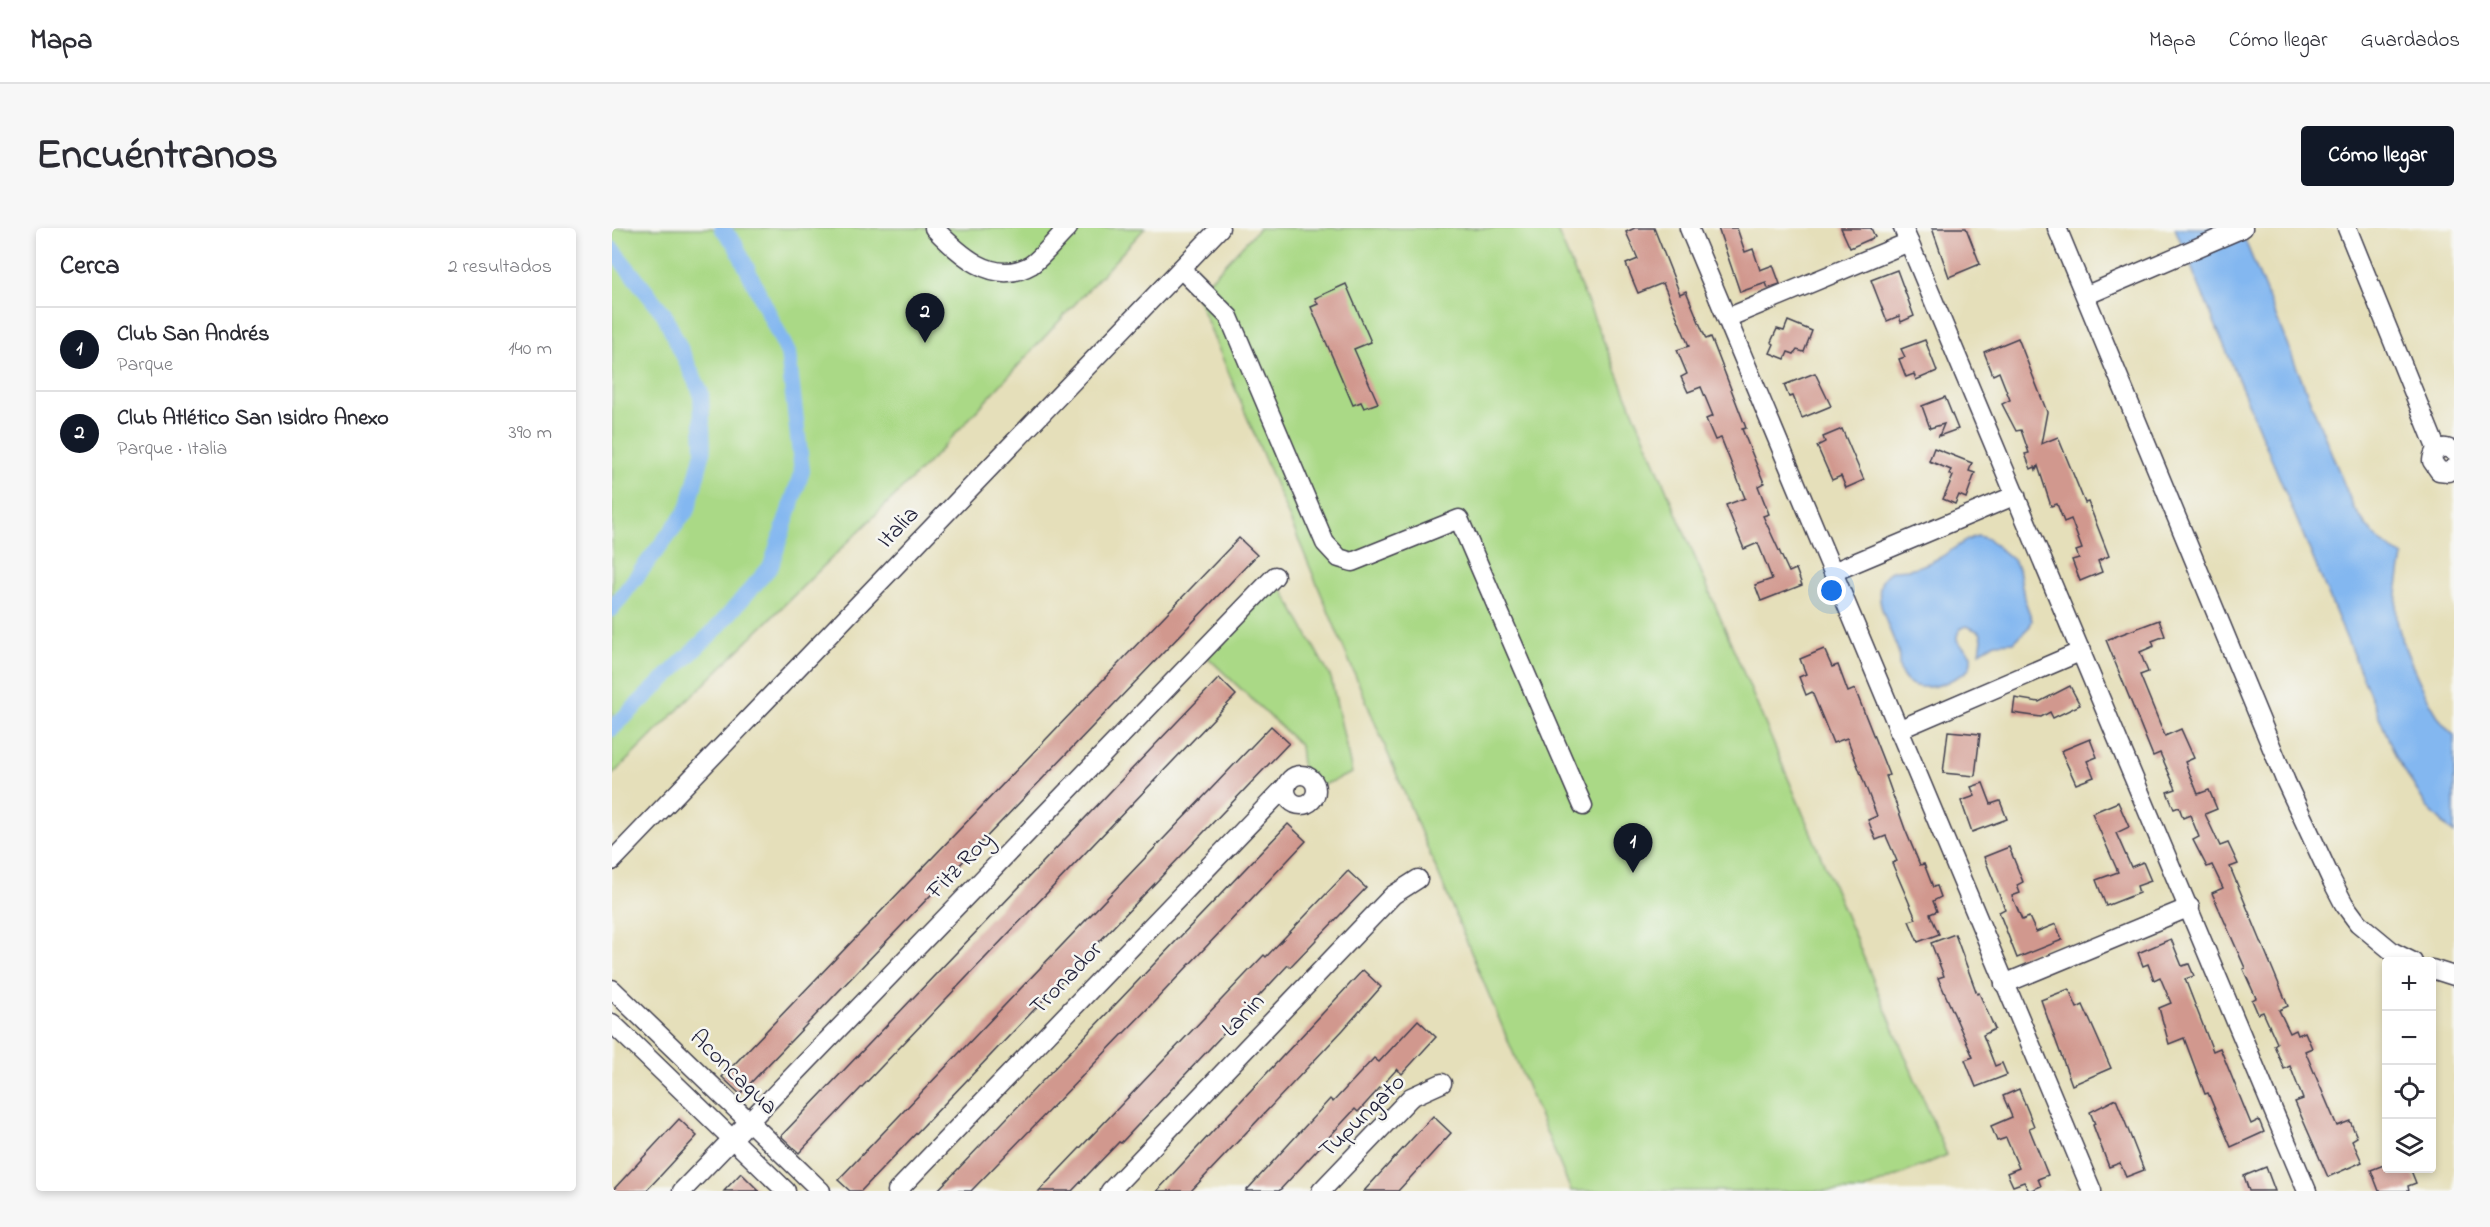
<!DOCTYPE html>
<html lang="es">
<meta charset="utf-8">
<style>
:root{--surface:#fff;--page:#f7f7f7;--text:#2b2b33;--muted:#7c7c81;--line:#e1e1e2;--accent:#111827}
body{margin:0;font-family:"Indie Flower",sans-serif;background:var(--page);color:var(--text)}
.controls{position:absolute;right:18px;bottom:18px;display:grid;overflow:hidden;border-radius:6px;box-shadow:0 3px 9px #0003}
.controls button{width:54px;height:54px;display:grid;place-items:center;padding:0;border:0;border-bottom:2px solid var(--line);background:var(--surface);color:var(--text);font:30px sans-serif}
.you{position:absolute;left:1220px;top:363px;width:21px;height:21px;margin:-15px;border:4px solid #fff;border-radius:50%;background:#1a73e8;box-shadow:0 0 0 9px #1a73e833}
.badge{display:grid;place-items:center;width:39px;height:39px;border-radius:50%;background:var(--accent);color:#fff;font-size:20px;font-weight:700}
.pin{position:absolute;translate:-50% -50px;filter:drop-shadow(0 2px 3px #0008)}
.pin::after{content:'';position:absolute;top:32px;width:21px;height:18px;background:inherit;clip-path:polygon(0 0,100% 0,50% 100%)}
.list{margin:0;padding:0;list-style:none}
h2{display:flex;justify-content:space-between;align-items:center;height:78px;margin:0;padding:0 24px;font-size:26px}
h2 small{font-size:20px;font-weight:400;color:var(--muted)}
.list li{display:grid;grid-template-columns:39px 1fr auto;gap:18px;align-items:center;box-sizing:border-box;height:84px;padding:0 24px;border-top:2px solid var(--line)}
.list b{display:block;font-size:22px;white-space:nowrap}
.list p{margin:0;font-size:20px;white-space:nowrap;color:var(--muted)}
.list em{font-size:20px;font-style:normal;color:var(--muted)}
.icon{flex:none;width:33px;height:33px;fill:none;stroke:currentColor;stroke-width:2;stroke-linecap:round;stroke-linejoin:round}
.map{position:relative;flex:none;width:1842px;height:963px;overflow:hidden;border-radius:6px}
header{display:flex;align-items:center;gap:36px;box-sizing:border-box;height:84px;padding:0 30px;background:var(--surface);border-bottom:2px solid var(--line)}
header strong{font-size:28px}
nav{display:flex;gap:33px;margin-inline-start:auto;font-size:21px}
.intro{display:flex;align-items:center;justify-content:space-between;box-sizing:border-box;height:144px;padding:0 36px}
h1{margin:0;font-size:42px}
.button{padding:15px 27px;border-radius:6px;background:var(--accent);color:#fff;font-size:21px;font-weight:700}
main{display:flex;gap:36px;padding:0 36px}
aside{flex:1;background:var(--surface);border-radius:6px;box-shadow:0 3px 9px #0003}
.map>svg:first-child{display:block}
</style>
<header>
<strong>Mapa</strong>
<nav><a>Mapa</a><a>Cómo llegar</a><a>Guardados</a></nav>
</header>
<div class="intro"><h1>Encuéntranos</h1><a class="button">Cómo llegar</a></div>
<main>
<aside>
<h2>Cerca<small>2 resultados</small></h2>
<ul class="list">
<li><span class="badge">1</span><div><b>Club San Andrés</b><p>Parque</p></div><em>140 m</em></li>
<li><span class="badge">2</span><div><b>Club Atlético San Isidro Anexo</b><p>Parque · Italia</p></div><em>390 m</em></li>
</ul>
</aside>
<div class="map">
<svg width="1842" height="963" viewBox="0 0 1842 963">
<rect width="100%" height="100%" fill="#f6f6f2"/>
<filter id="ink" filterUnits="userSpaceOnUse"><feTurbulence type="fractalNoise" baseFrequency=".0167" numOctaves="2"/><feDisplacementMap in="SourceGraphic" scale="12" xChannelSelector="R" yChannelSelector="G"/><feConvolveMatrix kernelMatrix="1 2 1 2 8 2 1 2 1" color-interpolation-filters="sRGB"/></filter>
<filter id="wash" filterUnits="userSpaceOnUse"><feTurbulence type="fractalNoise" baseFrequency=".008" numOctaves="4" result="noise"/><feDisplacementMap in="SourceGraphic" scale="24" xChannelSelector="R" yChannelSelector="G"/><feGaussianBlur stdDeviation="1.35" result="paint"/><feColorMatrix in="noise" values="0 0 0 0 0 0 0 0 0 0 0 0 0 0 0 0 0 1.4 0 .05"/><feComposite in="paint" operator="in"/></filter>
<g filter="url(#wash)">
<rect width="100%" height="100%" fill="#e5dfba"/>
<g fill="#aad986" stroke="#667e60" stroke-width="1.5">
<path d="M0 0H533L321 230 0 547Z"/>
<path d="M647 0H944L1335 927 1250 963H959L584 67Z"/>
<path d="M663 348 719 450 740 545 704 560 699 552 691 548 688 517 589 423Z"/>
</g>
<g fill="#83b7f0" stroke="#526c96" stroke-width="1.5">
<path d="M1563 0H1628L1741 278C1755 300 1767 316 1791 328 1788 348 1781 376 1786 397 1792 422 1822 493 1842 507V606L1815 579 1784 529Z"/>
<path d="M1366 308 1376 311 1401 332 1407 341 1412 370 1420 392 1418 398 1402 414 1383 415 1368 424 1370 411 1368 404 1354 398 1348 401C1339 417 1352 415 1359 427 1360 441 1356 444 1343 450 1326 460 1296 467 1288 442 1286 435 1288 427 1285 420 1278 400 1256 364 1275 346 1282 339 1292 343 1301 340 1310 338 1319 334 1327 330 1341 323 1351 311 1366 308Z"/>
</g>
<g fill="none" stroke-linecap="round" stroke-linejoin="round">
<g stroke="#83b7f0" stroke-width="16">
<path d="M0 21 52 86 89 165 91 224 76 281 0 381"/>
<path d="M0 501 103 402 159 338 190 243 176 125 123 16 110 0"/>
</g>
</g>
<g id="blocks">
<g fill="#d1988e">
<path d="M1023 0H1042L1068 66 1074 63 1094 111 1099 109 1134 200 1130 201 1152 255 1146 258 1157 286 1151 288 1177 344 1184 341 1190 357 1149 373 1143 357 1160 351 1146 315 1132 321 1114 277 1133 270 1109 210 1103 212 1094 191 1101 188 1089 159 1076 164 1069 149 1075 146 1065 122 1077 118 1051 55 1026 65 1014 36 1026 31 1014 4Z"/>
<path d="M1106 0H1125L1133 24 1141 21 1148 42 1161 37 1168 56 1156 60 1154 55 1128 64Z"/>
<path d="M1229 0H1259L1263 9 1238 20Z"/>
<path d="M1320 0H1354L1368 36 1337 49Z"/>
<path d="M1285 42 1302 88 1289 94 1287 88 1275 93 1259 52Z"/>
<path d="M734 56 759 114 742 121 766 175 752 180 749 174 741 177 699 79 706 76 703 70Z"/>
<path d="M1176 93 1200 103 1192 124 1185 122 1182 126 1176 124 1173 131 1158 125 1162 116 1159 114 1165 101 1172 103Z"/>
<path d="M1406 110 1435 184 1429 216 1446 209 1473 275 1476 274 1497 328 1486 333 1490 344 1468 353 1460 332 1467 330 1464 323 1470 321 1459 291 1452 294 1445 276 1439 278 1426 238 1424 242 1423 239 1419 241 1413 226 1417 225 1409 202 1404 203 1390 176 1398 172 1387 144 1381 147 1372 124Z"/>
<path d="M1313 112 1325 143 1304 152 1302 146 1294 149 1287 131 1293 129 1289 121Z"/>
<path d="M1203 145 1219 178 1190 190 1181 168 1177 169 1172 157Z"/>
<path d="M1333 169 1346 201 1327 208 1332 196 1318 200 1310 178Z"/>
<path d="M1230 201 1252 252 1234 260 1229 248 1220 252 1205 218 1213 214 1211 209Z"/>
<path d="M1322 220 1360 235 1357 243 1363 245 1354 270 1347 267 1343 276 1331 271 1341 248 1337 246 1339 242 1317 233Z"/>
<path d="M627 310 645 327 128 866 110 849Z"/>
<path d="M1547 392 1553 408 1540 413 1542 418 1528 424 1536 444 1528 447 1553 508 1569 501 1582 530 1573 534 1586 566 1597 562 1605 581 1593 586 1608 618 1616 615 1626 636 1618 639 1676 778 1667 782 1678 805 1684 802 1686 807 1693 804 1700 820 1693 823 1725 898 1738 893 1745 909 1740 912 1750 934 1716 949 1683 874 1691 871 1678 838 1672 841 1662 817 1665 815 1651 784 1646 786 1640 772 1644 770 1631 741 1633 740 1600 665 1611 660 1600 637 1595 639 1581 612 1587 609 1578 587 1571 590 1567 579 1562 581 1555 564 1564 561 1548 525 1541 528 1494 412Z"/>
<path d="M1212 421 1220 439 1226 437 1236 464 1243 461 1277 547 1274 548 1293 601 1308 637 1312 636 1321 659 1325 658 1329 669 1321 673 1325 683 1318 686 1327 706 1306 714 1297 693 1304 691 1280 635 1285 633 1274 608 1264 612 1256 592 1265 588 1235 510 1221 515 1200 464 1194 467 1187 449 1194 446 1188 431Z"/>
<path d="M607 450 624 467 187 925 169 908Z"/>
<path d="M1458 458 1468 477 1441 490 1438 484 1429 489 1401 485 1403 470 1427 474Z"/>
<path d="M659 498 677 515 249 963H238L226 952Z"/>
<path d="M1336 503 1368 506 1363 548 1331 545Z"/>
<path d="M1478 511 1485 529 1475 533 1482 549 1464 556 1449 523Z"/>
<path d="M1371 555 1379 576 1388 573 1395 591 1360 604 1349 573 1363 568 1359 559Z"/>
<path d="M1506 574 1517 599 1504 605 1519 639 1531 634 1539 653 1525 658 1527 665 1494 678 1484 652 1506 644 1480 585Z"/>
<path d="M676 596 694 613 541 775 359 963H325Z"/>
<path d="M1397 619 1411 654 1405 657 1408 665 1400 668 1410 692 1417 689 1424 704 1444 696 1450 712 1405 730 1387 684 1393 681 1372 629Z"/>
<path d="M736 643 754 660 678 739 676 737 509 915 507 914 460 963H427L652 727 654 729Z"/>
<path d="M1343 706 1365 766 1367 765 1383 801 1371 807 1383 838 1390 835 1395 847 1364 859 1353 832 1361 829 1326 750 1332 748 1319 715Z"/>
<path d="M1559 711 1570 738 1577 736 1582 748 1573 751 1601 823 1608 820 1639 896 1647 892 1652 904 1619 919 1596 865 1593 866 1572 810 1557 816 1547 780 1559 775 1548 749 1542 752 1536 736 1531 738 1526 725Z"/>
<path d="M751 742 769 759 731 802 579 963H545Z"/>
<path d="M1457 761 1465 780 1471 777 1499 840 1460 857 1429 772Z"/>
<path d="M806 792 824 809 790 846 785 841 746 884 743 881 667 963H634L718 871 721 874 762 830 767 834Z"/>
<path d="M1407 861 1422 898 1417 900 1436 947 1426 951 1429 958 1417 963 1412 954 1401 958 1395 945 1407 940 1394 910 1385 913 1379 898 1400 889 1391 868Z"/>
<path d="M1504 871 1532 942 1514 949 1508 935 1497 939 1481 897 1483 896 1478 884Z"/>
<path d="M821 888 839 905 798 950 786 963H752Z"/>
<path d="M67 891 85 908 51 945 34 963H0Z"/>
<path d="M1774 936V940H1798L1804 955 1796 958 1797 963H1767L1759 942Z"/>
<path d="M1654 939 1663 963H1637L1632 948Z"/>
<path d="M129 945 147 963H112Z"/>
</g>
</g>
</g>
<g filter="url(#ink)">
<use href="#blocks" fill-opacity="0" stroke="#3f3e4e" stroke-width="1.5"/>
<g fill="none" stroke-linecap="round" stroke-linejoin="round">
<g stroke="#3f3e4e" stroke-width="21">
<g id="minor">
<path d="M322 0C346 25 381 59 419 37 432 28 444 11 456 0"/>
<path d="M1077 0 1480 963"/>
<path d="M1291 0 1695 963"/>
<path d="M1445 0 1674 554 1720 653 1732 676 1746 695 1781 724 1801 734"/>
<path d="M1735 0 1825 222"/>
<path d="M569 41 617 89 713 315 727 330 740 334 847 291 971 578"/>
<path d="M1475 67 1631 0"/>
<path d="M1115 90 1297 14"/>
<path d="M1842 224C1833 216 1821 220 1820 233L1827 243 1836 244 1842 240"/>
<path d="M1221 344 1404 267"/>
<path d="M1286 502 1470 423"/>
<circle cx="689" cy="562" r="15"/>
<path d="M0 633 608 0"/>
<path d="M1820 741 1842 748"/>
<path d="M1392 756 1578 679"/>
<path d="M0 761 209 963"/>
<path d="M0 795 174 963"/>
<path d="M70 963 663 348"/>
<path d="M285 963 675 557"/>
<path d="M498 963 781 667 806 651"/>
<path d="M709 963 799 869 830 855"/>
</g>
</g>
<use href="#minor" stroke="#fff" stroke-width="18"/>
</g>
</g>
<g text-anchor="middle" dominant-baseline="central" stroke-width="5" stroke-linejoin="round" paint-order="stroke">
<g font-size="24" fill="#22223b" stroke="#f6f6f2">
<text transform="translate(287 300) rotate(-46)">Italia</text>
<text transform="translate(349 638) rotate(-46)">Fitz Roy</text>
<text transform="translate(455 751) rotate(-46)">Tronador</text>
<text transform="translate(632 788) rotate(-46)">Lanin</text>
<text transform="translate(121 845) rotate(44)">Aconcagua</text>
<text transform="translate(751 889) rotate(-44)">Tupungato</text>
</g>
</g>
</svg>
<div class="controls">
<button>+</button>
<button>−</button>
<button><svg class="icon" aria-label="locate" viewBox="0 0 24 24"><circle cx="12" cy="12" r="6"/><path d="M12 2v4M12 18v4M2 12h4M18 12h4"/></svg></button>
<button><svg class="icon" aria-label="layers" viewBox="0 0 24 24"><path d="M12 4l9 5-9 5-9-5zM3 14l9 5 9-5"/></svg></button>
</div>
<div class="you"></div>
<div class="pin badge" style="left:1021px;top:645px">1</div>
<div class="pin badge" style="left:313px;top:115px">2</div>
</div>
</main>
